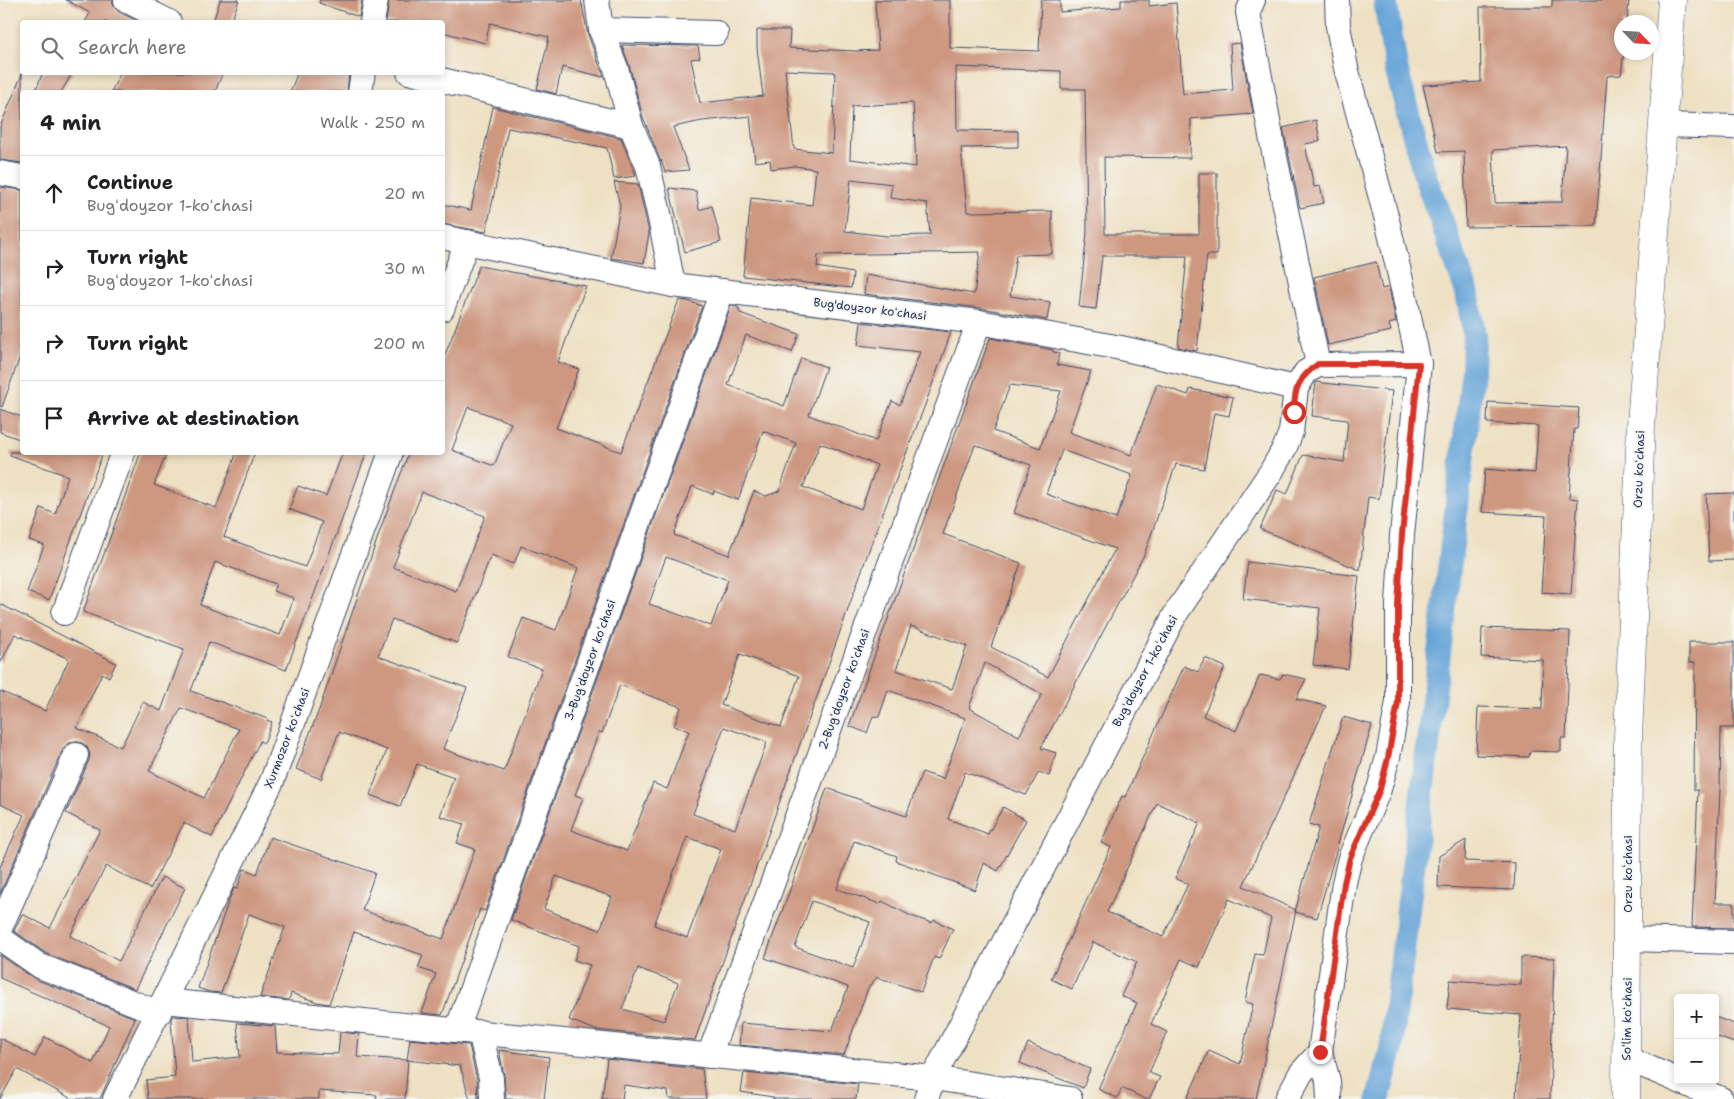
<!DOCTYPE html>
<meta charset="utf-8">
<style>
:root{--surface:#fff;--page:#f6f6f6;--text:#202124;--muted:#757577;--line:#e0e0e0}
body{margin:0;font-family:"Shantell Sans",sans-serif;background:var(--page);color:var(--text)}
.controls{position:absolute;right:15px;bottom:15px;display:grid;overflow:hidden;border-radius:5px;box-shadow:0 2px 8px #0003}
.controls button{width:45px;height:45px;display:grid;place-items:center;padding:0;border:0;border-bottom:1px solid var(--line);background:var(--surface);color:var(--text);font:25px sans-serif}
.compass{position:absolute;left:1614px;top:15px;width:45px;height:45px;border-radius:50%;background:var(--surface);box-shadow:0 2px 8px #0003;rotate:115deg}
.stop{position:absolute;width:15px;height:15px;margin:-11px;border:4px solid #d93025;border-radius:50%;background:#fff}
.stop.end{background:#d93025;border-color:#fff;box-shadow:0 1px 5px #0008}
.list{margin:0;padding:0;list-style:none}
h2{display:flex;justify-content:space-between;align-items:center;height:65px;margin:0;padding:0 20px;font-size:21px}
h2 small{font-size:16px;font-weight:400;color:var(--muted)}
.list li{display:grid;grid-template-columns:32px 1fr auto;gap:15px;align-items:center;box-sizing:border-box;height:75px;padding:0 20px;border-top:1px solid var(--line)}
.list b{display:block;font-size:19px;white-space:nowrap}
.list p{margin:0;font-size:16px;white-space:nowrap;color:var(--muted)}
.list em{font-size:16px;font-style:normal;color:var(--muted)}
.icon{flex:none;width:28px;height:28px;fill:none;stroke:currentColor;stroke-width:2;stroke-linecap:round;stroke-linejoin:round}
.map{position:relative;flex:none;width:1734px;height:1099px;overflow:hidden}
.search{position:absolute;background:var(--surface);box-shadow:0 2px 8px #0003;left:20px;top:20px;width:425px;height:55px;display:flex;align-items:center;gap:12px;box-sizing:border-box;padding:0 18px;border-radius:5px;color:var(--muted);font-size:19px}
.panel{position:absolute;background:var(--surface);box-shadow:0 2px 8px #0003;left:20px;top:90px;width:425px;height:365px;border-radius:5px}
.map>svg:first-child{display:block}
</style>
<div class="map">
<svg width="1734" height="1099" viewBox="0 0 1734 1099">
<rect width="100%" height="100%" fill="#f6f6f2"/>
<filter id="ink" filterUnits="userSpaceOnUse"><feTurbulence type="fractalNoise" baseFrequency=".02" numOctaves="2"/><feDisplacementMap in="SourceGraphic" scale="10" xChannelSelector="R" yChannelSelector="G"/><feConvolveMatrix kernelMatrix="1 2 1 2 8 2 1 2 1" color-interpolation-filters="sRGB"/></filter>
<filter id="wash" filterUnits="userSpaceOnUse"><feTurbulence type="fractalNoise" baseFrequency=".0096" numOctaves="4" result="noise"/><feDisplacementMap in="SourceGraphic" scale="20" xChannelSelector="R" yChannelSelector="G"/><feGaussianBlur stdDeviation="1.12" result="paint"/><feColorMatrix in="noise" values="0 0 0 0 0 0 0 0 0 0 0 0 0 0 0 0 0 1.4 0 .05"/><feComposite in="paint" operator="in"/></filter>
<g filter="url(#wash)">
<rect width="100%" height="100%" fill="#eee0c2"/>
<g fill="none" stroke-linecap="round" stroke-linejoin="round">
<path stroke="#66a4d8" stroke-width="24" d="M1378 1099 1391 1050 1473 371 1474 334 1467 292 1425 176 1396 68 1385 0"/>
</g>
<g id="blocks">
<g fill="#cd9780" fill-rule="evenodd">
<path d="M66 0H112L114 7 119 12 140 22H85L90 13Z"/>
<path d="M220 0H239L231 22H213Z"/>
<path d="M320 0H362L359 17 319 3Z"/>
<path d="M389 0H581L588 35 604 77 562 67 556 94 537 89 549 37 490 23 485 43 442 32V22H386Z"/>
<path d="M875 0H950V48L1039 51 1041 0H1060V12L1121 7V0H1149V6L1176 3 1183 94 1233 90 1230 44 1240 43 1253 114 1191 119 1190 158 1104 157 1105 234H1199V173H1217V255H1207L1197 351 1178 347 1187 256H1102L1096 309 1079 307 1087 232 1085 89H1061V71L956 67 957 130 1018 131V147L961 148 967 212 1052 211V254L1016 255 1010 296 1050 302 1047 320 981 308 864 294 866 275 974 294 980 252 818 255 817 267 853 273 851 288 743 276 751 198 812 205 816 169 795 166 771 169 770 160 755 162 750 116 702 121 673 127 689 170 665 172 661 160V162L643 117 629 65 622 45 698 46 700 58 691 59 700 103 763 96 757 48V30H790L789 48 855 51 878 50ZM785 70 835 72 832 153 794 149ZM913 103 916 167 850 159 852 106ZM851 179 892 184 890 198 927 203 930 235 887 236 845 231Z"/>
<path d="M1552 0H1629L1627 22H1622V52H1624L1621 75 1607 76 1596 226 1466 227 1464 151 1438 152 1423 85 1481 82 1480 7H1552ZM1566 146 1562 202 1495 203 1493 150Z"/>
<path d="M43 72H73L61 92H35Z"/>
<path d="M121 72H223L215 92H111Z"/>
<path d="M298 72H335L349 74 347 92H290Z"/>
<path d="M22 74V163L0 160V127Z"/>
<path d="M493 107 621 138 636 176 614 179 607 148 508 128 486 232 442 224V204L471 210Z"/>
<path d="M1316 120 1320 141 1305 144 1314 187 1320 186 1324 203 1300 208 1283 128Z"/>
<path d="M614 182 638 184 649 233 644 263 611 258 620 206Z"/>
<path d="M0 187 22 190V351L2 407 0 406Z"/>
<path d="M669 188 696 191 699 210 712 206 721 242 685 252Z"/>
<path d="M1376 262 1382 289 1388 287 1390 292 1396 322 1389 324 1391 331 1328 345 1314 277Z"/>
<path d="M479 266 586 286 558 362 579 369 556 428 621 452 679 300 688 301 702 306 485 911 480 909 442 1015 422 1013 436 974 418 968 423 955 354 932 329 1004 317 1002 291 993 289 1000 260 997 285 927 249 914 221 993 209 992 198 988 229 900 234 888 237 889 244 869 257 874 270 837 375 873 362 910 443 939 475 849 457 843 464 824 440 816 454 777 417 764 400 806 370 795 387 750 339 732 321 779 296 769 319 710 384 519 409 452H442V363ZM468 407 511 423 494 466 452 450ZM422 492 485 516 456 591 393 567ZM521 546 578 568 556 630 523 618 508 657 542 669 504 771 443 749 467 688 378 656 392 619 457 643 491 555 514 564Z"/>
<path d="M731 306 738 307 740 313 799 334 792 352 746 335 728 385 784 406 801 358 826 367 809 415 876 441 892 401 900 405 920 352 858 345 861 322 951 332 925 405 874 536 695 1040 596 1030 569 1020 590 965 574 960 579 946 511 920ZM763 431 796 443 779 491 766 496 754 491 729 555 674 535 692 486 713 494 714 491 738 500ZM820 443 877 465 861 509 803 487ZM666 557 728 580 711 626 649 604ZM740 654 799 676 781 727 721 705ZM620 685 681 707 674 726 689 731 667 789 653 783 627 851 571 830 583 798 575 795 599 732 602 733ZM724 727 767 742 735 829 693 814ZM687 837 721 849 687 938 654 925ZM556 876 612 897 600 930 544 909ZM638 968 678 983 664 1021 622 1009Z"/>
<path d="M990 338 1053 350V352L1059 353 1057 365 1091 371 1069 432 1131 455 1157 384 1188 395 1190 389 1233 397 1229 416 1214 413 1204 469 1176 464 1144 555 1041 748 1056 753 1049 776 1039 772 1026 795 965 772 948 819 988 834 1003 807 1026 820 998 871 984 863 975 890 896 861 897 856 854 841 837 889 880 904 882 901 911 916 932 923 934 920 953 929 939 959 934 957 921 992 877 977 868 988 844 1055 739 1045 741 1023 832 1031 848 987 765 958 827 788 906 816 922 772 943 779 965 718 888 690 879 717 873 716 867 733 849 726ZM1010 385 1061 391 1040 448 993 431ZM975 445 1031 465 1014 513 1115 549 1048 677 991 647 1021 563 943 534ZM1062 450 1132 475 1116 519 1046 494ZM911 626 967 646 952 689 896 670ZM985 663 1042 694 1019 736 969 708ZM812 901 870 922 853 968 795 947Z"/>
<path d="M1316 382 1392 391 1379 499 1368 497 1360 570 1260 529 1277 490 1287 494 1303 455 1344 462 1348 420 1312 416Z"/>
<path d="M1488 402 1579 408 1577 429H1574L1569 498 1578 499 1571 594 1541 592 1546 516 1482 512 1485 469 1535 473 1538 426 1487 423Z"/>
<path d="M0 409 22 417V440L0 432Z"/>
<path d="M11 452H103L49 600 27 592 44 545 29 540 41 508 55 514 68 476 10 455Z"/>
<path d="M141 452H167L154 485 216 508 237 452H255L224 537 305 567 322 522 289 509 298 486 326 496 343 452H367L286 670 209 642 191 691 268 719 267 720 272 722 264 743 260 741 212 837 184 823 150 889 106 866 70 936 119 961 162 877 185 888 135 989 47 954 14 931 22 914 50 928 100 830 66 813 89 760 90 754 87 747 82 743 74 741 68 744 63 749 0 894V867L24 815 0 804V691L45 711 69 659 15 634 0 664V604L116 663 109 677 102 673 77 728 121 747 143 702 161 711 184 649 83 612ZM215 562 276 584 273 591 294 598 280 635 200 605ZM181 708 239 729 204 798 149 771Z"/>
<path d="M1734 493V560L1709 561 1706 494Z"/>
<path d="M1248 562 1359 576 1348 669 1313 665 1320 608 1243 599Z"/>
<path d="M1482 628 1570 631 1566 738H1561V752L1530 751 1529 757 1476 755 1478 707 1542 709 1543 660 1481 657Z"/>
<path d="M1689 642H1734V728H1721L1720 790 1715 903H1734V928L1692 927 1698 790H1694L1695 662 1689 663Z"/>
<path d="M1205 658 1225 667 1203 716 1236 731 1260 675 1280 679 1283 674 1306 679 1296 699 1326 706 1243 886 1296 910 1256 1099H1187L1209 1050 1240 1064 1253 1004 1245 1002 1255 954 1263 955 1271 918 1229 899 1199 967 1181 959 1151 1024 1167 1032 1149 1073 1160 1077 1149 1099H1145L1122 1088 1117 1098 1098 1089 1137 1003 1121 996 1137 962 1093 942 1072 989 1051 979 1111 847 1101 843 1122 796 1125 797 1184 666 1198 672ZM1157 803 1200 823 1175 878 1188 884 1163 937 1107 912Z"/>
<path d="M1343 717 1372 725 1317 918 1295 912 1319 827 1309 824Z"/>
<path d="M1466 840 1465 861 1515 863 1514 890 1438 887 1439 856Z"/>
<path d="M0 955 35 979 135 1018 100 1099H72L17 1069 0 1099V1038L35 1057 45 1037 93 1063 109 1026 0 978Z"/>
<path d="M1521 957 1554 958 1550 1099H1516L1521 1015 1447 1009 1450 980 1521 985Z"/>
<path d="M172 1016 189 1017 192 1062 240 1057 237 1023 275 1026 277 1052 338 1054 340 1032 359 1034 357 1057 408 1060 405 1099H376L377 1095 319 1091V1099H148L146 1080 175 1077 171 1019Z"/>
<path d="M1715 1017 1734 1024V1043L1715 1036Z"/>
<path d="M410 1039 469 1045 477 1080 478 1099H470L460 1066 407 1060Z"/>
<path d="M1028 1043 1090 1069 1083 1088 1020 1063Z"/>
<path d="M499 1050 549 1057 544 1099H506L504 1075Z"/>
<path d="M607 1059 702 1069 706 1099H669L668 1091 624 1085 622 1099H602Z"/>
<path d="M744 1073 858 1084 856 1099H773V1097L741 1092Z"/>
</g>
</g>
</g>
<g filter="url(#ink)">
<use href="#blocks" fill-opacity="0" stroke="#3b4a6d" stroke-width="1"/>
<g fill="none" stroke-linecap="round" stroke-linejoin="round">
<g stroke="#3b4a6d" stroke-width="26">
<g id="street">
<path d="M126 0 169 22"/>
<path d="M597 0 601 30 616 68 631 126 648 166 660 218 673 285"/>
<path d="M1253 0 1248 12 1251 29 1274 152 1318 365"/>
<path d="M372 22 376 0"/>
<path d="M601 30 716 33"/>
<path d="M409 72 631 126"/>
<path d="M360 92 363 72"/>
<path d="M1663 125 1734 127"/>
<path d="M0 173 22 177"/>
<path d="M442 237 673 285 979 322 1121 348 1296 388"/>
<path d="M442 309 467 242"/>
<path d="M64 613 123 452"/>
<path d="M0 928 76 755"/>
<path d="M0 938 40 966 159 1013"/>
<path d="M1628 939 1734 942"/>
<path d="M164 1001 933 1078 1176 613 1271 472 1285 447 1291 432 1296 388 1306 372 1318 365 1419 364"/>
<path d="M457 1030 722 291"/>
<path d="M480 1032 491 1078 492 1099"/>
<path d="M1320 1052 1328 1081 1329 1099"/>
<path d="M709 1056 979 322"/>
<path d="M1626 1058 1721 1099"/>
<path d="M115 1099 272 781 391 452"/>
<path d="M926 1099 933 1078 1070 1099"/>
<path d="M1287 1099 1301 1073 1320 1052 1344 883 1350 858 1379 789 1388 757 1398 702V605L1402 535 1419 364 1403 289 1387 220 1346 68 1338 26 1337 0"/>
</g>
</g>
<g stroke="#3b4a6d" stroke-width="29">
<path id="secondary" d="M1626 1099 1628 738 1641 425 1672 0"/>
</g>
<use href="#street" stroke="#fff" stroke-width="24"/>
<use href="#secondary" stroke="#fff" stroke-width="28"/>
</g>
</g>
<g fill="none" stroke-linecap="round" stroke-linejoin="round" filter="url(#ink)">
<path stroke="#d93025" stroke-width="6" d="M1294 412C1294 389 1298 378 1318 364H1419L1402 535 1398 605V702L1388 758 1380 789 1350 858 1344 883 1320 1052"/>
</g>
<g text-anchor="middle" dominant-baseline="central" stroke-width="4" stroke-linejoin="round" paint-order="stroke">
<g font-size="12" fill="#1b2f5e" stroke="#f6f6f2">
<text transform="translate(870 309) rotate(7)">Bug'doyzor koʻchasi</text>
<text transform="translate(1639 469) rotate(-88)">Orzu koʻchasi</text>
<text transform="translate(590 660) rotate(-70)">3-Bugʻdoyzor koʻchasi</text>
<text transform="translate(1145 671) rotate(-62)">Bugʻdoyzor 1-koʻchasi</text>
<text transform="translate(844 689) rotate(-70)">2-Bugʻdoyzor koʻchasi</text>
<text transform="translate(287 738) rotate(-69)">Xurmozor koʻchasi</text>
<text transform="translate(1628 874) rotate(-90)">Orzu koʻchasi</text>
<text transform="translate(1627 1019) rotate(-89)">Soʻlim koʻchasi</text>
</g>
</g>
</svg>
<div class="controls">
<button>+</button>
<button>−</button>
</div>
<svg class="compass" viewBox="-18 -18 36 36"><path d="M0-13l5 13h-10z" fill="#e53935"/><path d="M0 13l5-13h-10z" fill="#757577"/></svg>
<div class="stop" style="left:1294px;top:412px"></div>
<div class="stop end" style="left:1320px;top:1052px"></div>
<div class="search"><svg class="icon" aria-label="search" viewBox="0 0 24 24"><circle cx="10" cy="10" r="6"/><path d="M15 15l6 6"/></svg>Search here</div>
<section class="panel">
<h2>4 min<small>Walk · 250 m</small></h2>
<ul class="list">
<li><svg class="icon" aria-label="ahead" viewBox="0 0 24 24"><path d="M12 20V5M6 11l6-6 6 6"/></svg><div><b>Continue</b><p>Bugʻdoyzor 1-koʻchasi</p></div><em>20 m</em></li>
<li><svg class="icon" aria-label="right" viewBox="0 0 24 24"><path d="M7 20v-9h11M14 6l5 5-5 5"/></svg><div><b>Turn right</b><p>Bugʻdoyzor 1-koʻchasi</p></div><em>30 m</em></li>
<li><svg class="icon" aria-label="right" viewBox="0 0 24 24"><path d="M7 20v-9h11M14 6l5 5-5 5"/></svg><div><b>Turn right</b></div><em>200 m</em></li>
<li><svg class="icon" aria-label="arrive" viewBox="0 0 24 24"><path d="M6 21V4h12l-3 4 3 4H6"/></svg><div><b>Arrive at destination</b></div></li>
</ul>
</section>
</div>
